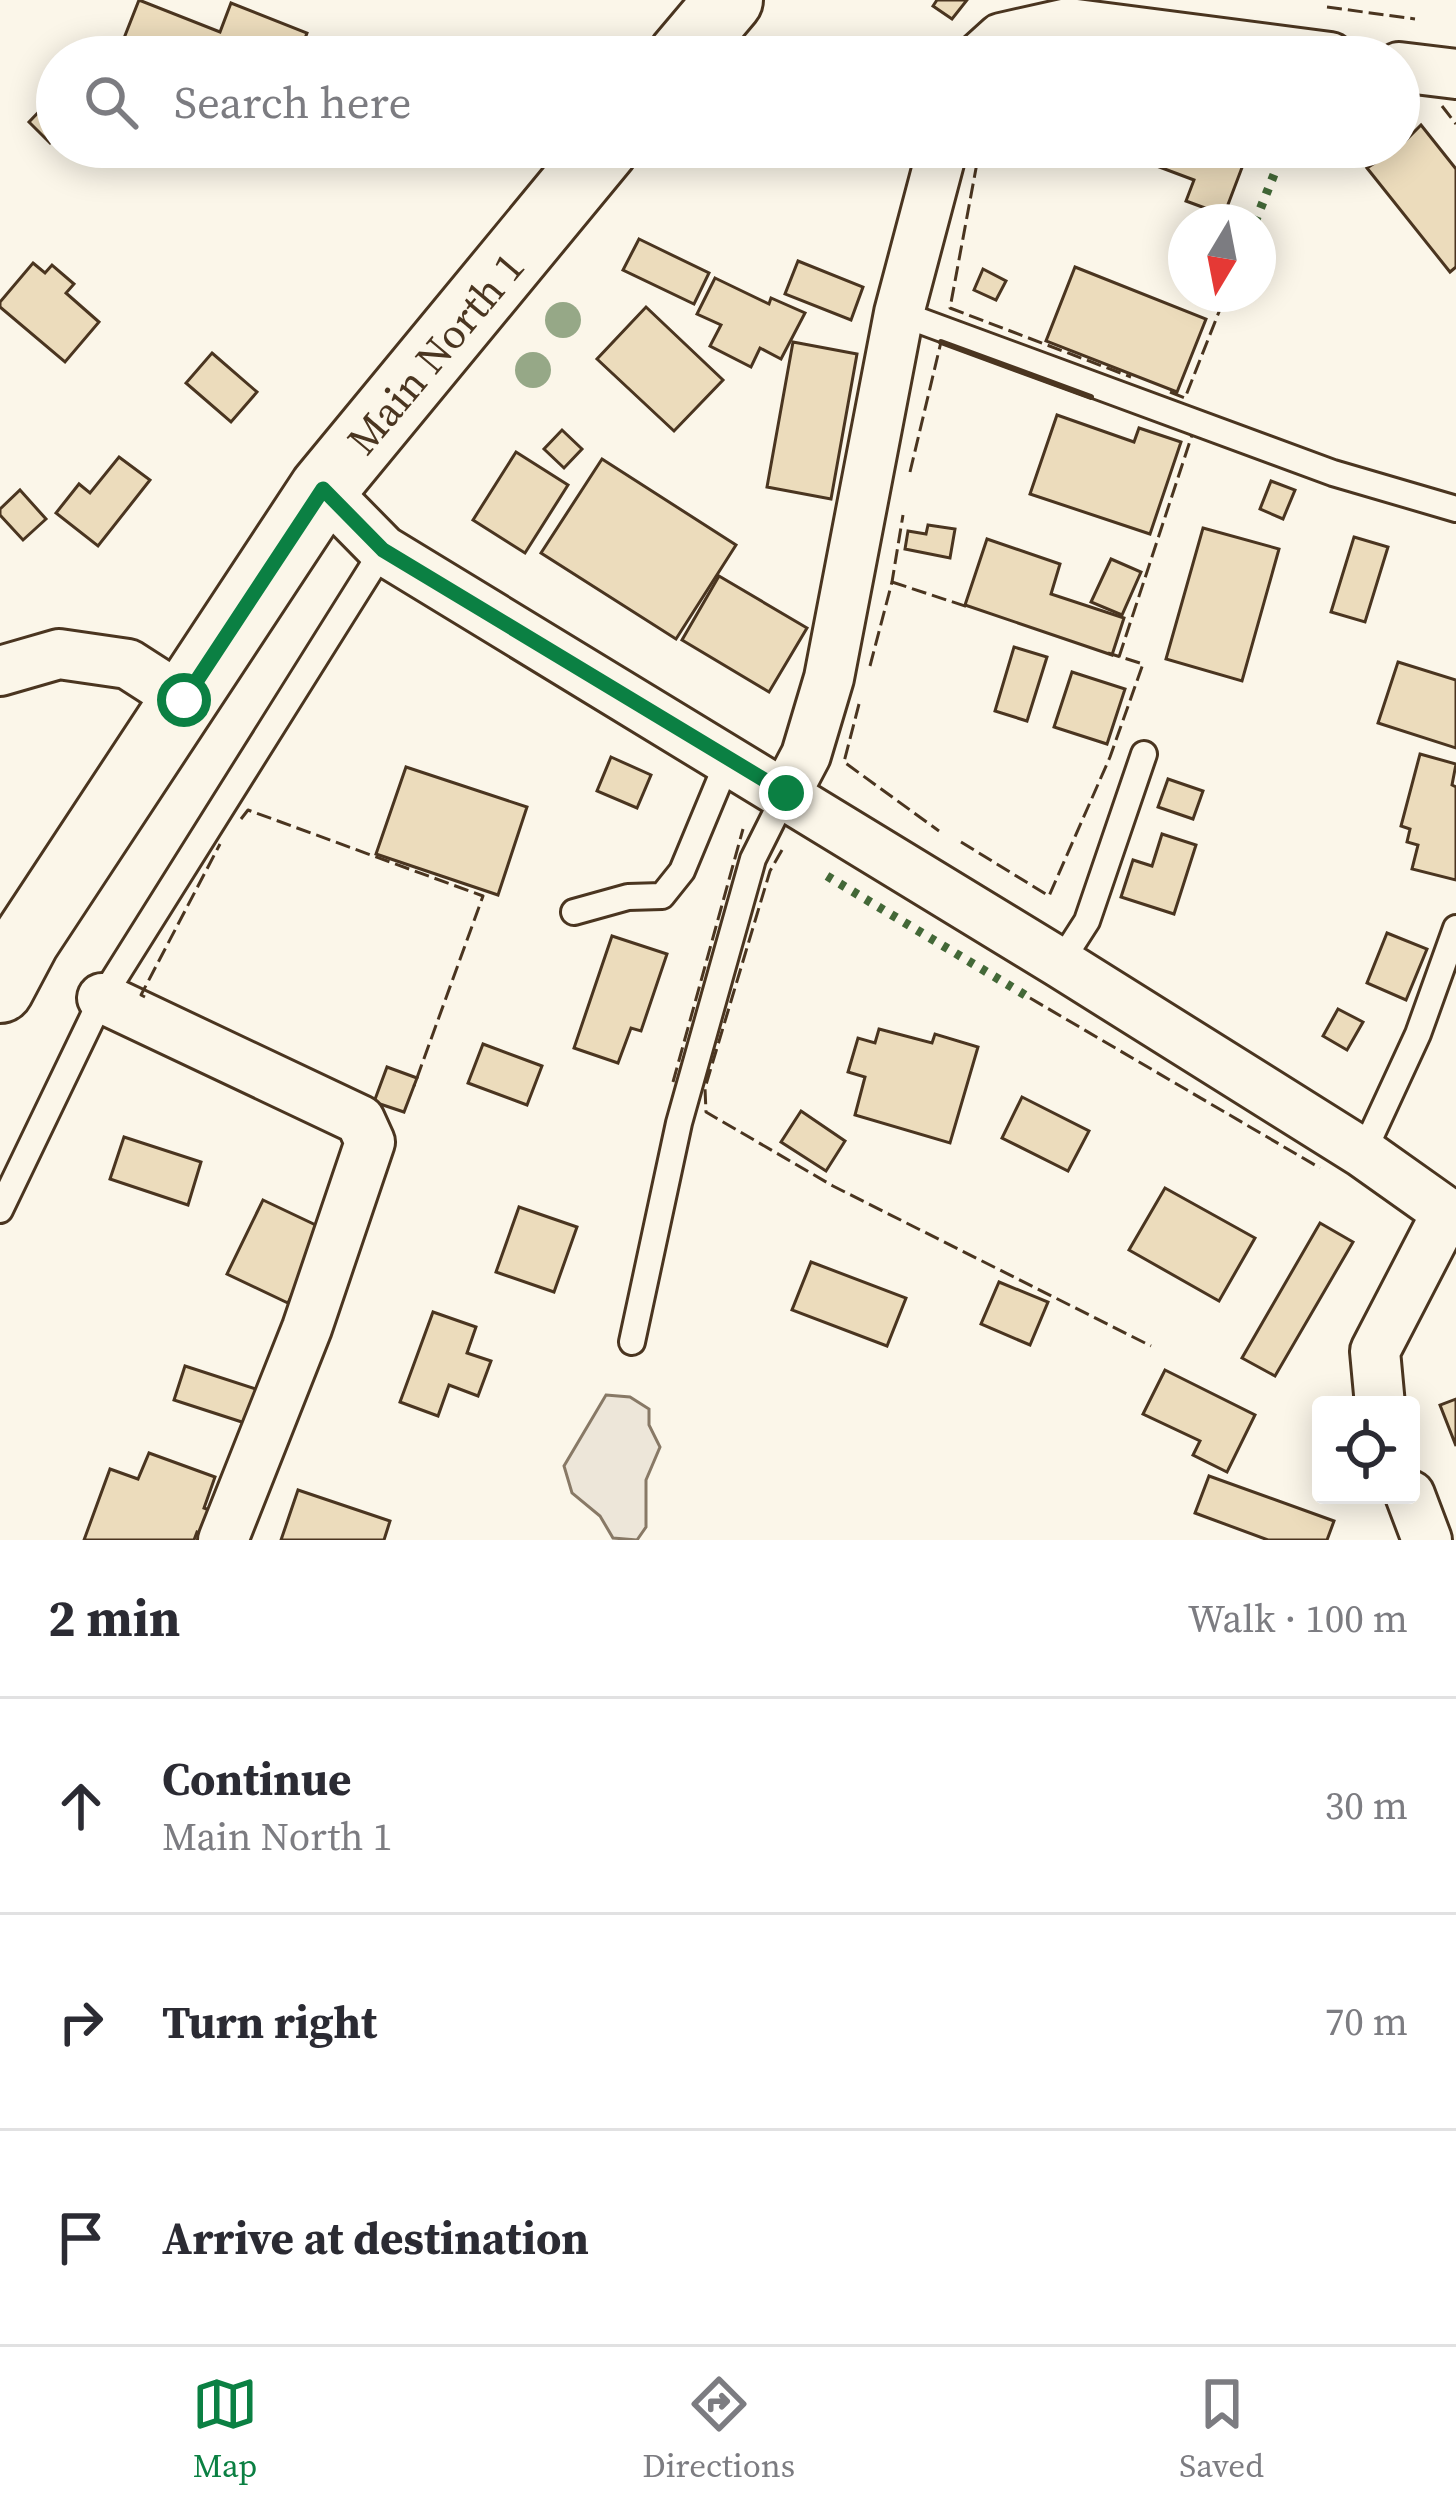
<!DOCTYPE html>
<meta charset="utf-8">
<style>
:root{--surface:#fff;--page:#f7f7f7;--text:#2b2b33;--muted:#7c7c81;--line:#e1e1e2;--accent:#0b8043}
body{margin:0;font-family:"Source Serif 4",serif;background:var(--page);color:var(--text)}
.controls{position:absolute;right:36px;bottom:36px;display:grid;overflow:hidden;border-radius:12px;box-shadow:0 6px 30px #0003}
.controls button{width:108px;height:108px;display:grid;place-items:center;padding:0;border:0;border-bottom:3px solid var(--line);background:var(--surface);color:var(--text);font:60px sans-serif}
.compass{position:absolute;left:1168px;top:204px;width:108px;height:108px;border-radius:50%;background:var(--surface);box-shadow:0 6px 30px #0003;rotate:190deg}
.stop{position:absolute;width:36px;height:36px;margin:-27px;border:9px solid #0b8043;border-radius:50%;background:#fff}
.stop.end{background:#0b8043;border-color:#fff;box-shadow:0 3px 12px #0008}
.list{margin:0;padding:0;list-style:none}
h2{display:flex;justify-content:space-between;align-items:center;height:156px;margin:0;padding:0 48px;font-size:51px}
h2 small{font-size:39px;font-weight:400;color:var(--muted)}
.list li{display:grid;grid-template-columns:78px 1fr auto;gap:36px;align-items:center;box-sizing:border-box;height:216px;padding:0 48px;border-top:3px solid var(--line)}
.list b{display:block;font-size:45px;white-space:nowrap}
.list p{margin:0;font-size:39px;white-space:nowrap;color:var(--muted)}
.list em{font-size:39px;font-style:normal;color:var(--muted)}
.icon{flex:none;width:66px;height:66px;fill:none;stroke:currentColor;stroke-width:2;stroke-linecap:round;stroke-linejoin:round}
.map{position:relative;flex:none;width:1456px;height:1540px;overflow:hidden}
.search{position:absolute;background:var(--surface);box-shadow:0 6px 30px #0003;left:36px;right:36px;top:36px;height:132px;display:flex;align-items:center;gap:30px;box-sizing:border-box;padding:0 42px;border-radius:66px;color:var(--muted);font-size:45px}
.sheet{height:804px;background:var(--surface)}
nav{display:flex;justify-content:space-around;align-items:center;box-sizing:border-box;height:168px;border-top:3px solid var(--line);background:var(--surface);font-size:33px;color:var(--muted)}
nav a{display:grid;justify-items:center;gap:6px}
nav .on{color:var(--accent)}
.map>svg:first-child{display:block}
</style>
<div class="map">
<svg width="1456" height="1540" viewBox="0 0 1456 1540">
<rect width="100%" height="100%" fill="#fbf6e9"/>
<path fill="#ede6d9" stroke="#887966" stroke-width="3" d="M606 1395 630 1397 649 1409V1425L660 1447 646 1480V1527L637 1540 613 1538 600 1516 572 1493 564 1466Z"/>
<g fill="#ecdcbc" stroke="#4a3520" stroke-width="3">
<path d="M139 0 220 32 231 3 307 33 298 57H121L117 56Z"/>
<path d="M937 0H967L952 19 933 6Z"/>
<path d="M57 93V136L50 143 29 122Z"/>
<path d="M1421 125 1456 169V267L1450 272 1367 168 1399 147Z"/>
<path d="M1121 147H1219L1246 157 1224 215 1186 201 1194 180 1119 152Z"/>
<path d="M639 239 709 273 694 304 623 270Z"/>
<path d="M798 261 863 287 851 320 785 294Z"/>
<path d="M33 263 45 273 52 265 74 284 66 293 99 322 65 362 0 307V302Z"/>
<path d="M1075 267 1206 319 1177 392 1046 341Z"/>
<path d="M983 269 1006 281 996 300 974 290Z"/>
<path d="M715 278 769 304 771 298 805 313 781 359 760 348 751 367 710 346 721 325 697 314Z"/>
<path d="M646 307 723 380 674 431 597 359Z"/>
<path d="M793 342 857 354 831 499 767 487Z"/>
<path d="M212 353 257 392 231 422 186 383Z"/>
<path d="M1057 415 1134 442 1139 428 1181 442 1150 534 1030 494Z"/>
<path d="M562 430 582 449 564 468 544 449Z"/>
<path d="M516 452 568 485 525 553 473 520Z"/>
<path d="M119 457 150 480 98 546 56 513 79 484 90 493Z"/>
<path d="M602 459 736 545 676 639 541 553Z"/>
<path d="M1271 481 1295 490 1283 519 1260 509Z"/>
<path d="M20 490 46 519 23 540 0 515V509Z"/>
<path d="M928 525 955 529 950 558 905 549 908 531 926 534Z"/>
<path d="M1203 528 1279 549 1242 681 1166 659Z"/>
<path d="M1354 537 1388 547 1365 622 1331 612Z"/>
<path d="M987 539 1060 564 1051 594 1124 618 1112 655 965 605Z"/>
<path d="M1111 559 1141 572 1122 615 1091 602Z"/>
<path d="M719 576 807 628 769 692 682 640Z"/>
<path d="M1014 647 1047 657 1027 721 995 711Z"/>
<path d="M1398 662 1456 680V748L1378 723Z"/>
<path d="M1072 672 1125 689 1107 744 1054 727Z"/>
<path d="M1420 754 1456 764 1452 785 1456 787V880L1412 869 1418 845 1407 842 1410 829 1401 826Z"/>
<path d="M611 757 651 775 637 808 597 791Z"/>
<path d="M406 767 527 807 498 895 376 854Z"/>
<path d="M1168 779 1203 791 1193 819 1158 807Z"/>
<path d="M1162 834 1196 845 1174 914 1121 897 1133 860 1152 866Z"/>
<path d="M1387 933 1427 949 1406 1000 1367 983Z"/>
<path d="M612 936 667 954 641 1031 631 1028 618 1063 574 1048Z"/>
<path d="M1338 1009 1363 1022 1347 1050 1323 1036Z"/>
<path d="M879 1029 932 1043 935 1034 978 1047 950 1143 855 1115 865 1077 848 1072 858 1038 875 1043Z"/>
<path d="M483 1044 542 1066 527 1105 468 1083Z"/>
<path d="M387 1067 417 1078 404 1112 374 1102Z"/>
<path d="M1022 1097 1089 1131 1068 1171 1002 1138Z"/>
<path d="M801 1111 845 1141 826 1171 781 1142Z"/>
<path d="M124 1137 201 1162 188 1205 110 1179Z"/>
<path d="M1165 1188 1255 1238 1219 1301 1129 1250Z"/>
<path d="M263 1200 324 1229 288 1303 227 1274Z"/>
<path d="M519 1207 577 1227 554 1292 496 1272Z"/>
<path d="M1320 1223 1353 1242 1275 1376 1242 1358Z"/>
<path d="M811 1262 906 1298 887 1346 792 1310Z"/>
<path d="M999 1282 1048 1302 1030 1345 981 1324Z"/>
<path d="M433 1312 476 1327 467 1353 491 1361 478 1396 449 1385 438 1416 400 1402Z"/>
<path d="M185 1366 256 1389 245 1423 174 1400Z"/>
<path d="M1165 1370 1255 1415 1227 1472 1193 1455 1200 1441 1143 1414Z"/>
<path d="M1456 1399V1446L1440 1405Z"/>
<path d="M149 1453 215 1477 204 1508 215 1512 206 1536 197 1532 194 1540H84L110 1469 138 1479Z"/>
<path d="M1209 1476 1334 1521 1327 1540H1268L1195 1513Z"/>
<path d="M298 1490 390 1521 384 1540H281Z"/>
</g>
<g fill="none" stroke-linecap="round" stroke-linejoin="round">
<g stroke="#4a3520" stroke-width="30">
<g id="lane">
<path d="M899 313 1333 473 1456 509"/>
<path d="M574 912 628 897 662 896 682 871 729 758"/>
<path d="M1060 963 1087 921 1144 754"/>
<path d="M1363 1153 1418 1034 1456 928"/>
<path d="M0 1210 102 998 383 550"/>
<path d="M632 1342 679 1123 753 859 786 793"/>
</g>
</g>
<g stroke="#4a3520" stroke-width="54">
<g id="street">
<path d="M980 57 1001 38 1068 23 1330 57"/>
<path d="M1399 67 1456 74"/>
<path d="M323 489 383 550 1060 963 1363 1153 1456 1219"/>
<path d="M0 671 59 654 128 664 184 700"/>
<path d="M786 793 806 755 829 678 899 313 943 147"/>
<path d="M102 998 360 1120 370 1142 307 1328 223 1540"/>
<path d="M1380 1405 1375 1351 1447 1212"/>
<path d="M1410 1495 1427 1540"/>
</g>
</g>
<g stroke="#4a3520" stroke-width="72">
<g id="primary">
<path d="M681 57 729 0"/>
<path d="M0 989 26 940 323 489 605 147"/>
</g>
</g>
<use href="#lane" stroke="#fbf6e9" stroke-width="24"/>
<use href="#street" stroke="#fbf6e9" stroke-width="48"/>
<use href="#primary" stroke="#fbf6e9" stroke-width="66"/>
<g stroke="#436837" stroke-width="9" stroke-dasharray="6 9" stroke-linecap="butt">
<path d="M1255 222 1285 147"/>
<path d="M827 876 1030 998"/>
</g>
<g stroke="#4a3520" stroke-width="3" stroke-dasharray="15 6" stroke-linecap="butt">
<path d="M1327 7 1415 19"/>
<path d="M1075 47 1126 57"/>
<path d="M1442 106 1456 124"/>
<path d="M977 163 950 308 1131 377"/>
<path d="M1170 392 1185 398 1226 294"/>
<path d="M910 472 941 342"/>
<path d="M892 582 971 608"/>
<path d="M1119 657 1192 435"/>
<path d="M870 666 892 582 903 515"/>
<path d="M859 704 844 762 939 831"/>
<path d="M241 819 248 810 483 896 414 1086"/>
<path d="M961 842 1049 896 1110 757 1143 664 1108 653"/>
<path d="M782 850 770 871 705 1088 706 1112 833 1186 1151 1346"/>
<path d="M145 997 141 995 220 844"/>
<path d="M1030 998 1320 1168"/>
<path d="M673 1082 743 829"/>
</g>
<path stroke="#4a3520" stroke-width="6" d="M941 342 1091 397"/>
</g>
<g fill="#96a887">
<circle cx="563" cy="320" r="18"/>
<circle cx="533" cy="370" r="18"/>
</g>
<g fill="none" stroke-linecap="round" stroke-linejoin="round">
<path stroke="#0b8043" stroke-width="15" d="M184 700 323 489 383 550 786 793"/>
</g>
<g text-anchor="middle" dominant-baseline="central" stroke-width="9" stroke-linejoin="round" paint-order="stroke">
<g font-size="42" fill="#4a3520" stroke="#fbf6e9">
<text transform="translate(435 353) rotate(-50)">Main North 1</text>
</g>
</g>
</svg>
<div class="controls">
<button><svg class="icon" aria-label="locate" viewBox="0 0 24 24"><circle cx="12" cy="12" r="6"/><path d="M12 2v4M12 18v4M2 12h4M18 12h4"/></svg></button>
</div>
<svg class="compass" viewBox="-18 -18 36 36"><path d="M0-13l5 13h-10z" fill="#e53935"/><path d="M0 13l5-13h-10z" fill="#7c7c81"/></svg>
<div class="stop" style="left:184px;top:700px"></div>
<div class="stop end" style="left:786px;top:793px"></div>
<div class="search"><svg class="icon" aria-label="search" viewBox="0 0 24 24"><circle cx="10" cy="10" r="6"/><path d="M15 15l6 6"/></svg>Search here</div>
</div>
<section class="sheet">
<h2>2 min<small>Walk · 100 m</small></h2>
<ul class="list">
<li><svg class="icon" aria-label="ahead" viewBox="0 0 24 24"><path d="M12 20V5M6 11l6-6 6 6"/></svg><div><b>Continue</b><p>Main North 1</p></div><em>30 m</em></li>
<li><svg class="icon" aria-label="right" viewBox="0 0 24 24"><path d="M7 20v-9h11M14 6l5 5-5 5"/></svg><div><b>Turn right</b></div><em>70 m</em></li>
<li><svg class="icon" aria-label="arrive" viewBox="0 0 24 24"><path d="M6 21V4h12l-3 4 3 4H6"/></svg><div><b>Arrive at destination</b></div></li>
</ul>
</section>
<nav>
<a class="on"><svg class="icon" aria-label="map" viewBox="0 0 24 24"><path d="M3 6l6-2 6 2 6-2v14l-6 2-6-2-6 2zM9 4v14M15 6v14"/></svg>Map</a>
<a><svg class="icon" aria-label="directions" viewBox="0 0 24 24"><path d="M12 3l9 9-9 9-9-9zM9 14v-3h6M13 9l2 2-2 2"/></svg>Directions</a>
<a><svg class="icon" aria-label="saved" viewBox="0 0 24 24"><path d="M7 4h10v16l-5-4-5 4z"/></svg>Saved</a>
</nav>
